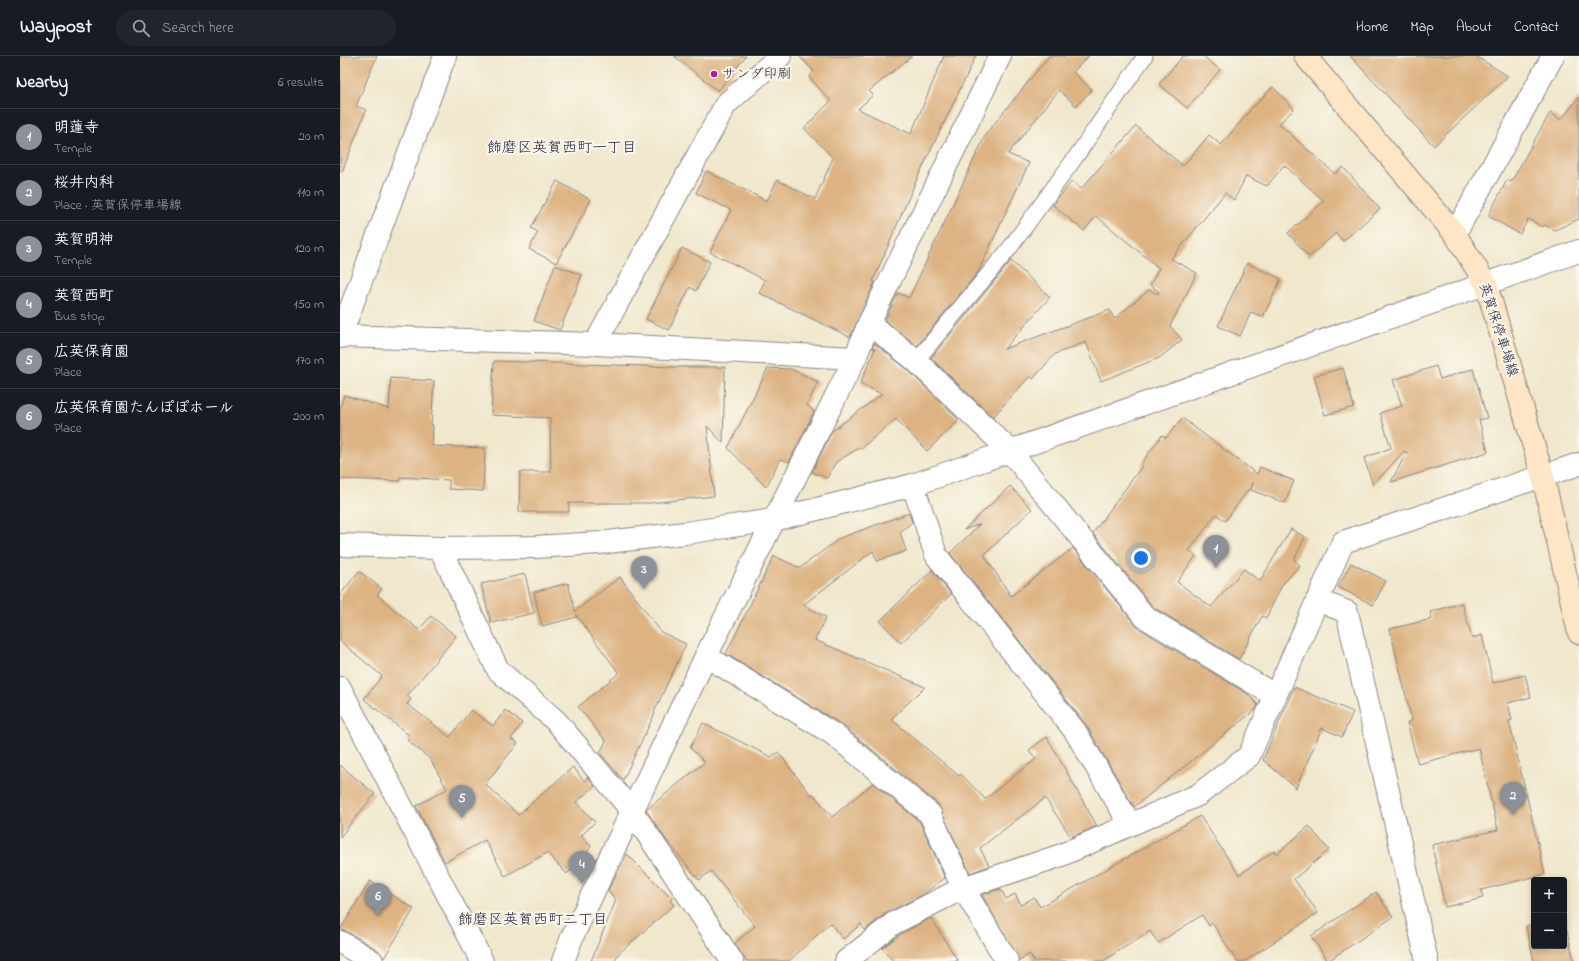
<!DOCTYPE html>
<meta charset="utf-8">
<style>
:root{--surface:#171b24;--page:#20242c;--text:#f1f3f6;--muted:#9ea1a6;--line:#363941;--accent:#8c9099}
body{margin:0;font-family:"Indie Flower","Klee One",sans-serif;background:var(--page);color:var(--text)}
.controls{position:absolute;right:12px;bottom:12px;display:grid;overflow:hidden;border-radius:4px;box-shadow:0 2px 6px #0003}
.controls button{width:36px;height:36px;display:grid;place-items:center;padding:0;border:0;border-bottom:1px solid var(--line);background:var(--surface);color:var(--text);font:20px sans-serif}
.you{position:absolute;left:801px;top:502px;width:14px;height:14px;margin:-10px;border:3px solid #fff;border-radius:50%;background:#1a73e8;box-shadow:0 0 0 6px #1a73e833}
.badge{display:grid;place-items:center;width:26px;height:26px;border-radius:50%;background:var(--accent);color:#fff;font-size:13px;font-weight:700}
.pin{position:absolute;translate:-50% -33px;filter:drop-shadow(0 1px 2px #0008)}
.pin::after{content:'';position:absolute;top:21px;width:14px;height:12px;background:inherit;clip-path:polygon(0 0,100% 0,50% 100%)}
.list{margin:0;padding:0;list-style:none}
h2{display:flex;justify-content:space-between;align-items:center;height:52px;margin:0;padding:0 16px;font-size:17px}
h2 small{font-size:13px;font-weight:400;color:var(--muted)}
.list li{display:grid;grid-template-columns:26px 1fr auto;gap:12px;align-items:center;box-sizing:border-box;height:56px;padding:0 16px;border-top:1px solid var(--line)}
.list b{display:block;font-size:15px;white-space:nowrap}
.list p{margin:0;font-size:13px;white-space:nowrap;color:var(--muted)}
.list em{font-size:13px;font-style:normal;color:var(--muted)}
.icon{flex:none;width:22px;height:22px;fill:none;stroke:currentColor;stroke-width:2;stroke-linecap:round;stroke-linejoin:round}
.map{position:relative;flex:none;width:1239px;height:905px;overflow:hidden}
header{display:flex;align-items:center;gap:24px;box-sizing:border-box;height:56px;padding:0 20px;background:var(--surface);border-bottom:1px solid var(--line)}
header strong{font-size:19px}
nav{display:flex;gap:22px;margin-inline-start:auto;font-size:14px}
.search{width:280px;height:36px;background:var(--page);display:flex;align-items:center;gap:10px;box-sizing:border-box;padding:0 14px;border-radius:22px;color:var(--muted);font-size:15px}
main{display:flex}
aside{flex:1;background:var(--surface)}
.map>svg:first-child{display:block}
</style>
<header>
<strong>Waypost</strong>
<div class="search"><svg class="icon" aria-label="search" viewBox="0 0 24 24"><circle cx="10" cy="10" r="6"/><path d="M15 15l6 6"/></svg>Search here</div>
<nav><a>Home</a><a>Map</a><a>About</a><a>Contact</a></nav>
</header>
<main>
<aside>
<h2>Nearby<small>6 results</small></h2>
<ul class="list">
<li><span class="badge">1</span><div><b>明蓮寺</b><p>Temple</p></div><em>20 m</em></li>
<li><span class="badge">2</span><div><b>桜井内科</b><p>Place · 英賀保停車場線</p></div><em>110 m</em></li>
<li><span class="badge">3</span><div><b>英賀明神</b><p>Temple</p></div><em>120 m</em></li>
<li><span class="badge">4</span><div><b>英賀西町</b><p>Bus stop</p></div><em>150 m</em></li>
<li><span class="badge">5</span><div><b>広英保育園</b><p>Place</p></div><em>170 m</em></li>
<li><span class="badge">6</span><div><b>広英保育園たんぽぽホール</b><p>Place</p></div><em>200 m</em></li>
</ul>
</aside>
<div class="map">
<svg width="1239" height="905" viewBox="0 0 1239 905">
<rect width="100%" height="100%" fill="#fbf7ec"/>
<filter id="ink" filterUnits="userSpaceOnUse"><feTurbulence type="fractalNoise" baseFrequency=".025" numOctaves="2"/><feDisplacementMap in="SourceGraphic" scale="8" xChannelSelector="R" yChannelSelector="G"/><feConvolveMatrix kernelMatrix="1 2 1 2 8 2 1 2 1" color-interpolation-filters="sRGB"/></filter>
<filter id="wash" filterUnits="userSpaceOnUse"><feTurbulence type="fractalNoise" baseFrequency=".012" numOctaves="4" result="noise"/><feDisplacementMap in="SourceGraphic" scale="16" xChannelSelector="R" yChannelSelector="G"/><feGaussianBlur stdDeviation="0.9" result="paint"/><feColorMatrix in="noise" values="0 0 0 0 0 0 0 0 0 0 0 0 0 0 0 0 0 1.4 0 .05"/><feComposite in="paint" operator="in"/></filter>
<g filter="url(#wash)">
<rect width="100%" height="100%" fill="#f0e7cc"/>
<g id="blocks">
<g fill="#ddb383">
<path d="M0 0H37L16 50 26 54 2 116 0 115Z"/>
<path d="M334 0H406L378 35Z"/>
<path d="M459 0H572L529 35 533 39 518 53 571 78 604 0H636L575 127 533 225 535 226 510 281 419 237 425 224 370 196 391 154 356 137 366 115 427 145 437 124 475 143 493 102 464 72 491 45 469 21 474 15Z"/>
<path d="M709 0H749L733 16 752 34 736 50 719 34 668 98 689 107 638 216 577 290 545 264 558 237 569 242 646 78Z"/>
<path d="M843 0H863L880 14 847 52 819 28Z"/>
<path d="M1010 0H1135L1168 20 1094 90Z"/>
<path d="M933 31 954 53 939 68 995 118 1003 111 1040 153 1003 185 996 177 969 201 948 177 984 145 944 109 927 130 906 120 894 144 885 137 831 203 857 217 830 270 842 284 819 302 761 325 746 286 715 298 693 323 690 320 653 361 591 302 671 205 710 241 664 293 770 254 774 263 809 234 818 238 819 236 810 229 819 212 756 160 744 175 713 149 732 125 741 133 796 70 843 110 869 79 881 89 911 53Z"/>
<path d="M1239 41V163L1215 174 1204 169 1203 171 1188 163 1180 178 1148 160 1167 124 1171 126 1210 57 1221 64Z"/>
<path d="M217 125 251 144 216 207 189 193 198 176 191 172Z"/>
<path d="M342 192 370 206 356 235 350 231 329 274 306 263Z"/>
<path d="M907 207 941 223 923 261 911 256 900 280 878 270Z"/>
<path d="M215 209 242 219 220 274 194 265Z"/>
<path d="M534 287 568 314 619 364 587 395 556 363 520 393 519 392 496 406 487 422 472 416 492 375 542 338 520 328 535 293 532 292Z"/>
<path d="M154 305 334 311H385L383 387 367 370 374 440 310 447H229V456H179L180 416H211L210 362 151 359Z"/>
<path d="M1096 310 1100 323 1133 313 1147 362 1139 364 1148 396 1051 426 1067 396 1064 395 1033 429 1024 402 1051 392 1040 357 1062 350 1053 324Z"/>
<path d="M428 312 451 313 478 326 467 349 474 356 449 406 440 403 426 431 388 392Z"/>
<path d="M1003 312 1014 351 985 359 974 320Z"/>
<path d="M51 322 94 325 91 369H93L92 390 145 392 143 435 109 433V424L60 421V425L0 423V352L4 339 49 353Z"/>
<path d="M842 362 917 418 920 411 954 425 945 447 911 434 914 426 885 465 876 458 849 495 856 500 837 526 871 551 904 513 920 525 951 473 965 481 954 504 960 509 942 529 926 562 922 560 899 603 813 551 753 477 802 410 801 408 822 379 826 382Z"/>
<path d="M670 430 692 453 644 499 671 540 733 492 798 572 908 638 918 649 915 654 794 751 745 667 610 497 640 468 624 474Z"/>
<path d="M569 457 572 466 560 476 566 495 537 505 533 495 463 549 486 561 475 584 585 631 551 663 619 720 621 718 645 743 696 703 689 694 707 681 757 770 731 781 705 742 640 792 649 810 630 817 598 748 501 668 386 598 434 500 460 512 500 482Z"/>
<path d="M1011 507 1046 525 1033 549 998 531Z"/>
<path d="M592 514 611 538 561 587 540 565Z"/>
<path d="M19 515 42 533 37 539 79 574 91 560 116 580 67 640 71 643 67 648 110 681 131 654 153 670 165 654 182 667 171 683 178 687 145 728 178 759 233 711 244 725 247 721 255 730 236 746 255 766 241 780 251 790 246 799 227 818 207 797 165 820 145 784 105 806 76 750 107 733 90 703 67 684 70 680 24 643 42 620 0 585V539Z"/>
<path d="M185 518 194 557 151 567 141 528Z"/>
<path d="M280 521 321 576 346 588 314 656 315 657 283 724 260 697 266 685 238 651 279 617 236 559 237 561 202 570 194 536 228 527 235 555Z"/>
<path d="M1122 547 1132 582 1142 579 1153 627 1185 619 1191 641 1168 647 1172 664 1169 665 1205 818 1141 834 1143 842 1105 851 1092 789 1158 774 1139 692 1078 708 1067 666 1072 665 1050 573 1092 563 1090 556Z"/>
<path d="M954 631 1013 656 1002 681 982 672 956 732 923 704Z"/>
<path d="M363 667 431 701 438 696 471 739 473 738 492 761 533 727 580 766 605 822 582 839 546 857 525 874 521 868 503 883 490 867 449 905H406L395 887 415 870 371 815 359 824 327 785 306 754 365 706 350 692Z"/>
<path d="M0 709 35 738 0 781Z"/>
<path d="M860 760 899 819 934 795 937 798 969 770 989 794 954 823 978 857 905 905H897L872 867 869 870 862 859 818 887 810 875 763 905H694L690 898 679 904 642 839 661 833 666 843 675 838 681 849 694 841 700 851Z"/>
<path d="M287 798 332 843 330 845 334 849 278 898 275 905H251L276 844 268 834Z"/>
<path d="M30 825 74 853 44 902 38 894 6 875 0 874Z"/>
<path d="M1036 836 1053 861 988 905 971 880Z"/>
<path d="M591 862 618 905H553L542 892 561 878Z"/>
<path d="M1224 862 1234 905H1194L1186 870 1194 868V890H1224Z"/>
</g>
</g>
</g>
<g filter="url(#ink)">
<use href="#blocks" fill-opacity="0" stroke="#898484" stroke-width="1"/>
<g fill="none" stroke-linecap="round" stroke-linejoin="round">
<g stroke="#898484" stroke-width="17">
<path id="service" d="M576 305 669 193 735 102 805 0"/>
</g>
<g stroke="#898484" stroke-width="24">
<g id="minor">
<path d="M1115 178 1213 0"/>
<path d="M529 267 576 305 669 394 805 561 934 639"/>
<path d="M0 280 255 288 515 302"/>
<path d="M0 281 105 0"/>
<path d="M255 288 386 48 440 0"/>
<path d="M573 429 596 499 735 675 790 768"/>
<path d="M0 489 100 492 195 491 259 487 345 477 433 464 573 429 1239 195"/>
<path d="M100 492 158 614 216 665 292 755 392 905"/>
<path d="M977 544 1007 556 1087 905"/>
<path d="M366 600 493 678 590 758 623 832 667 905"/>
<path d="M0 632 142 905"/>
<path d="M0 886 32 905"/>
<path d="M223 905 233 879 366 600 515 302 529 267 660 0"/>
<path d="M506 905 554 867 623 832 719 800 858 739 909 700 1003 486 1239 408"/>
</g>
</g>
<g stroke="#898484" stroke-width="24">
<path id="secondary" d="M965 0 1115 178 1146 228 1203 421 1239 577"/>
</g>
<use href="#service" stroke="#fff" stroke-width="15"/>
<use href="#minor" stroke="#fff" stroke-width="22"/>
<use href="#secondary" stroke="#fde5c5" stroke-width="22"/>
</g>
</g>
<circle fill="#b5179e" stroke="#fbf7ec" stroke-width="1.5" cx="374" cy="18" r="4"/>
<g text-anchor="middle" dominant-baseline="central" stroke-width="4" stroke-linejoin="round" paint-order="stroke">
<g font-size="14" fill="#22223b" stroke="#fbf7ec" text-anchor="start">
<text x="382" y="18">サンダ印刷</text>
</g>
<g font-size="14" fill="#22223b" stroke="#fbf7ec">
<text transform="translate(1158 274) rotate(72)">英賀保停車場線</text>
</g>
<g font-size="15" fill="#22223b" stroke="#fbf7ec">
<text x="222" y="92">飾磨区英賀西町一丁目</text>
<text x="193" y="864">飾磨区英賀西町二丁目</text>
</g>
</g>
</svg>
<div class="controls">
<button>+</button>
<button>−</button>
</div>
<div class="you"></div>
<div class="pin badge" style="left:876px;top:512px">1</div>
<div class="pin badge" style="left:1173px;top:759px">2</div>
<div class="pin badge" style="left:304px;top:533px">3</div>
<div class="pin badge" style="left:242px;top:828px">4</div>
<div class="pin badge" style="left:122px;top:762px">5</div>
<div class="pin badge" style="left:38px;top:860px">6</div>
</div>
</main>
